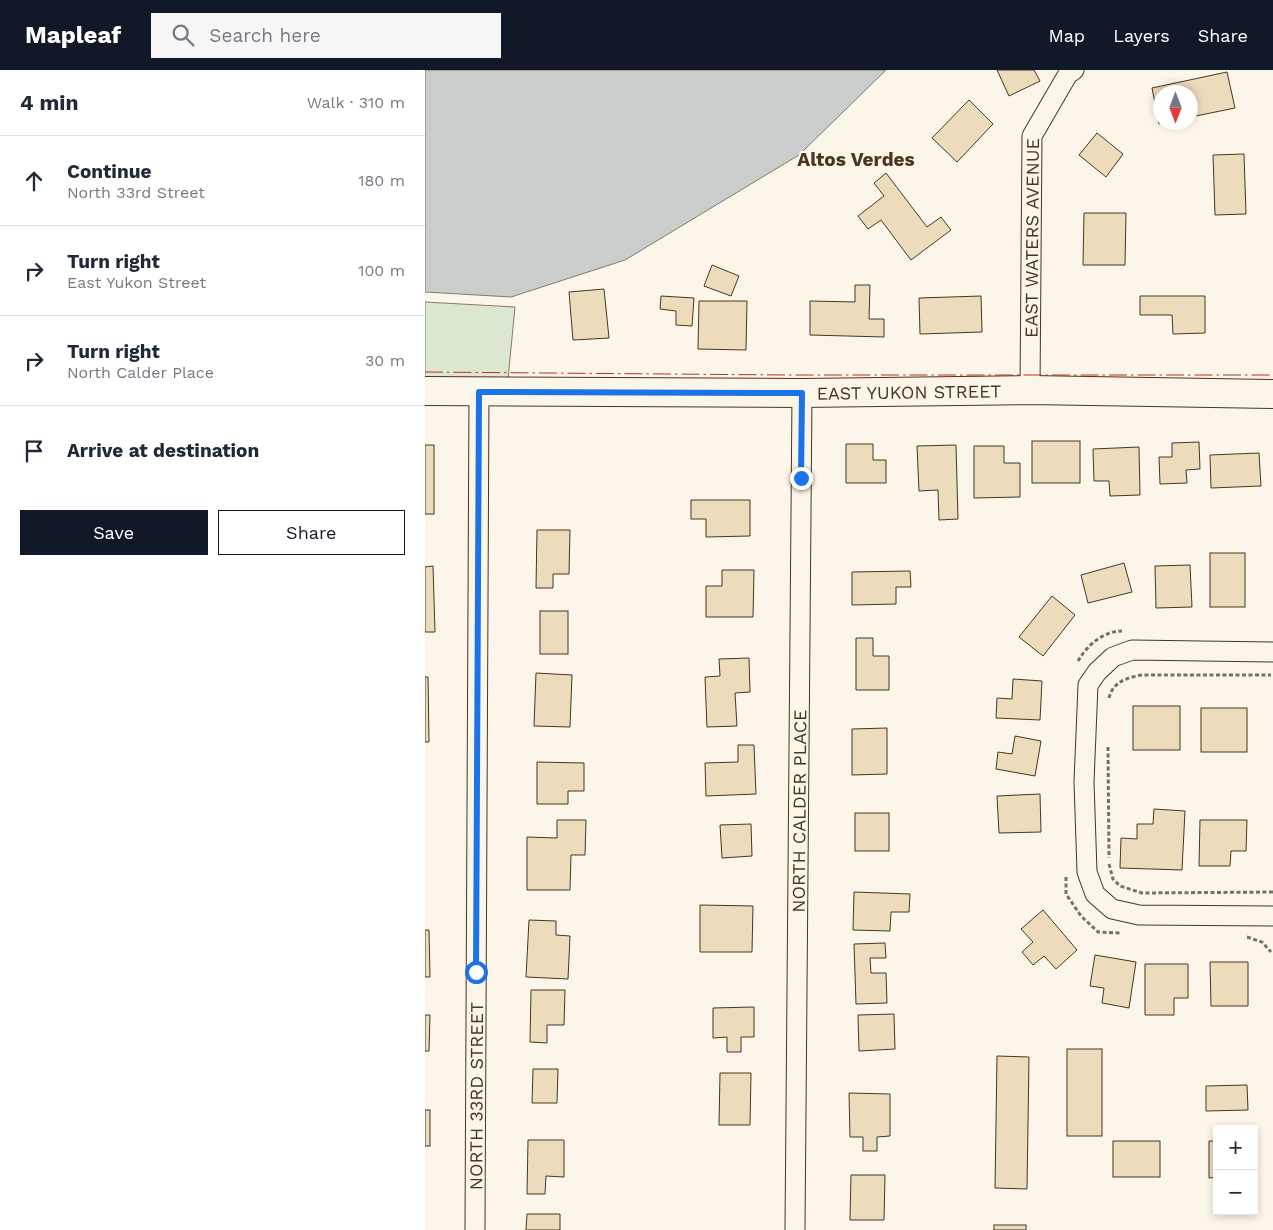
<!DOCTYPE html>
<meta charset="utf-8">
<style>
:root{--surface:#fff;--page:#f6f6f7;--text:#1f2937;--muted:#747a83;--line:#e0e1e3;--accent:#111827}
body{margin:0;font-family:"Work Sans",sans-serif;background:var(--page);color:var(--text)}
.controls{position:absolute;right:15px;bottom:15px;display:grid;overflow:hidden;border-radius:0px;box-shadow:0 2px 8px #0003}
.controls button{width:45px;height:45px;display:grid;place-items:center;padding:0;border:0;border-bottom:1px solid var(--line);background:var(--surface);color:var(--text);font:25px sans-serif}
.compass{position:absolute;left:728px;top:15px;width:45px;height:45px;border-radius:50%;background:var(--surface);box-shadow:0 2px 8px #0003;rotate:180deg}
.stop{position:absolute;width:15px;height:15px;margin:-11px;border:4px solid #1a73e8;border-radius:50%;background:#fff}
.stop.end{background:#1a73e8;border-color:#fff;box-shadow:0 1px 5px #0008}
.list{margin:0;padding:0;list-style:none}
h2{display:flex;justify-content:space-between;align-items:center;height:65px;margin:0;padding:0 20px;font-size:21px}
h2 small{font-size:16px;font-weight:400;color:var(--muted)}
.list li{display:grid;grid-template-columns:32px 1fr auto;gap:15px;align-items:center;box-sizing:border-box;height:90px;padding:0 20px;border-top:1px solid var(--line)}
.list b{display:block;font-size:19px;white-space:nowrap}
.list p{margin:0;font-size:16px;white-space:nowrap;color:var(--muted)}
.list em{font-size:16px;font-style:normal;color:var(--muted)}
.actions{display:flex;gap:10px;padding:15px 20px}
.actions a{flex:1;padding:11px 0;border:1px solid var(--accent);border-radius:0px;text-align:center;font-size:18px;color:var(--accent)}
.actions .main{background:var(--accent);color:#fff}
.icon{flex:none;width:28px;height:28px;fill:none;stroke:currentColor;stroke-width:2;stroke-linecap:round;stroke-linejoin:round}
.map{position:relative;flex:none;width:848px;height:1160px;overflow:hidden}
header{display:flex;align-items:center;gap:30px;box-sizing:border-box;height:70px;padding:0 25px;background:var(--accent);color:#fff}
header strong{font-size:24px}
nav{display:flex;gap:28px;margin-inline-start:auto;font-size:18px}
.search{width:350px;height:45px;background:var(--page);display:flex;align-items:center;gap:12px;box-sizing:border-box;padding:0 18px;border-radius:0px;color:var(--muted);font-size:19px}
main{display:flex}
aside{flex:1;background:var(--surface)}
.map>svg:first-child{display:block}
</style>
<header>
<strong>Mapleaf</strong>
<div class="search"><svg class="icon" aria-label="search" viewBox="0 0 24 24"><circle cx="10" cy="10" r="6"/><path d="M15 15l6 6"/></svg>Search here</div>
<nav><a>Map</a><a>Layers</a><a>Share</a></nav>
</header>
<main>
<aside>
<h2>4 min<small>Walk · 310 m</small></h2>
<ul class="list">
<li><svg class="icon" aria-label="ahead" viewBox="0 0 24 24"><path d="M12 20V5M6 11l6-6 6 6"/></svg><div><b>Continue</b><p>North 33rd Street</p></div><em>180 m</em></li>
<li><svg class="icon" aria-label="right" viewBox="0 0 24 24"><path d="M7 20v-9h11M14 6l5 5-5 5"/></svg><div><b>Turn right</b><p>East Yukon Street</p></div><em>100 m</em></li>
<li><svg class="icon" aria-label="right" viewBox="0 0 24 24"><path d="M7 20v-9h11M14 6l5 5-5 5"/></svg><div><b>Turn right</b><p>North Calder Place</p></div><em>30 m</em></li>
<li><svg class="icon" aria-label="arrive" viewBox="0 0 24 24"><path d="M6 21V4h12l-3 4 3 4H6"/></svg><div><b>Arrive at destination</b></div></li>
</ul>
<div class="actions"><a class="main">Save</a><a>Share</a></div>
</aside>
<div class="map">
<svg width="848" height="1160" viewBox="0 0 848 1160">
<rect width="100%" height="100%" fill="#fbf6e9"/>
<path fill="#dce7d0" stroke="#887966" d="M0 232 90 237 83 309H0Z"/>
<path fill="#c9cecd" stroke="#887966" d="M0 0H461L374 85 200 190 86 227 0 222Z"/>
<g fill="#ecdcbc" stroke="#4a3520">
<path d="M572 0H609L615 11 584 26Z"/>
<path d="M802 2 810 38 766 47V22H736V52H740L734 54 727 18Z"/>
<path d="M544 30 568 54 532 92 507 68Z"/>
<path d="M672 63 698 84 681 107 654 85Z"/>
<path d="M819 84 821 144 790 145 788 85Z"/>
<path d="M461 103 502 157 516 147 526 160 486 190 456 150 443 159 433 146 459 126 449 113Z"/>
<path d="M659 143H701L700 195H658Z"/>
<path d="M287 195 314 206 306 226 279 216Z"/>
<path d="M430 215H445L444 249H459V267L385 265V231L430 232Z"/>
<path d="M179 219 184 268 148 270 144 222Z"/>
<path d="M236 226 269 228 267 256 251 255V241L235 239Z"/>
<path d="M556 226 557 262 495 264 494 228Z"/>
<path d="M715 226H780V263L748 264 747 245H715Z"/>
<path d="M274 231H322L321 280 273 279Z"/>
<rect x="607" y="371" width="48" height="42"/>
<path d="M774 372 775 399 761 400 762 413 735 414 734 387H747V373Z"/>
<path d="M421 374H448V390H461V413H421Z"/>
<rect x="0" y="375" width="9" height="69"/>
<path d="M531 375 533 449 514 450 513 420 494 421 492 376Z"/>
<path d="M549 376H579V393H595V427L549 428Z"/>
<path d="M714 377 715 425 685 426 684 411H669L668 379Z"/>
<path d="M834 383 836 416 786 418 785 385Z"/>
<path d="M266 430H325V466L281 467V449H266Z"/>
<path d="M112 460H145L144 504H128V518H111Z"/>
<rect x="785" y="483" width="35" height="54"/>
<path d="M699 493 707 522 663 533 656 505Z"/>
<path d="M765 495 767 537 731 538 730 496Z"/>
<path d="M8 496 10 562H0V497Z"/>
<path d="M297 500H329L328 547H281V516H297Z"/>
<path d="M485 501 486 517H471V534L427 535V502Z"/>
<path d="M627 526 650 545 618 586 594 567Z"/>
<rect x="115" y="541" width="28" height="43"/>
<path d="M431 568H448V586H464V620H431Z"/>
<path d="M324 588 325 622 310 623 312 656 282 657 280 607 295 606 294 589Z"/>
<path d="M111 603 147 605 145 657 109 656Z"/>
<path d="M0 607H3L4 672H0Z"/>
<path d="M588 609 617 611 615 650 571 648 572 628 587 629Z"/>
<rect x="708" y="636" width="47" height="44"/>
<rect x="776" y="638" width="46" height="44"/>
<path d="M462 658V704L427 705V659Z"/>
<path d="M590 666 616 671 610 706 571 699 573 682 587 684Z"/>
<path d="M313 675H329L331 724 281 726 280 693 313 692Z"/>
<path d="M112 692 159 693V721H143V734H112Z"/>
<path d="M615 724 616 762 574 763 572 726Z"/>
<path d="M729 739 760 741 757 800 695 798 696 768 712 769V754H728Z"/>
<rect x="430" y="743" width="34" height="38"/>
<path d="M132 750H161L160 785H146L145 820H102V767L132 768Z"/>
<path d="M775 750H822L821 781H806L805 796H774Z"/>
<path d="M326 754 327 786 297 788 295 755Z"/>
<path d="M429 822 485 824 484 842H466L465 861 428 860Z"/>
<path d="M275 835 328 836 327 882H275Z"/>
<path d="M618 840 652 880 631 899 619 886 608 895 597 882 608 872 596 859Z"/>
<path d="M104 850 131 851V865L145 866 143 909 101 907Z"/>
<path d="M0 860H4L5 907H0Z"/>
<path d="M460 873 461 888H445L446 903H461L462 933 431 934 429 874Z"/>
<path d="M670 885 711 892 704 938 677 933 679 918 665 916Z"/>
<path d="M785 892H823V936H786Z"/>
<path d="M720 894H763V928H749V945H720Z"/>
<path d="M106 920H140L139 955H122V973L105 972Z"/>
<path d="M329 937V967H316V982H302V967L288 968V938Z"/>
<path d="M469 944 470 979 434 981 433 945Z"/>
<path d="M0 945H5L4 981H0Z"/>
<rect x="642" y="979" width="35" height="87"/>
<path d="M572 986 604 987 602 1119 570 1118Z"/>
<path d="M108 999H133L132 1033H107Z"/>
<path d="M295 1003H326L325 1055H294Z"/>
<path d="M822 1015 823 1040 781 1041V1016Z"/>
<path d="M424 1023 465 1024V1066L452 1067V1081H438V1067H425Z"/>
<rect x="0" y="1040" width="5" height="36"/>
<path d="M103 1070H139V1107L121 1106 120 1124H102Z"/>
<rect x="688" y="1071" width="47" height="36"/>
<path d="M784 1071H792V1107L784 1108Z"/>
<path d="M426 1105H460L459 1150H425Z"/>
<path d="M102 1144H135V1160H101Z"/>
<rect x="569" y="1155" width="32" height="5"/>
</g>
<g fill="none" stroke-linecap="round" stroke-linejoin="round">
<g stroke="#4a3520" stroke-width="21">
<g id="street">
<path id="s1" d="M605 320 607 66 643 4 649 0"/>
<path d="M848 582 707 580 688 587 672 602 663 615 659 712 662 802 670 824 687 839 714 845 848 846"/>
<path id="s2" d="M50 1160 54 322"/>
<path id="s3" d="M370 1160 377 323"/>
</g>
</g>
<g stroke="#4a3520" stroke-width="30">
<g id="secondary">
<path id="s4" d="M0 321 377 323 605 320 848 324"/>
</g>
</g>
<g stroke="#7f6f5c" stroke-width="3" stroke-dasharray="4 2.5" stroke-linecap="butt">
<path d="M653 591C662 575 679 561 697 561"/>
<path d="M684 628C688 612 701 608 716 605H846"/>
<path d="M683 677 684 788"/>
<path d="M684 794 688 809 695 816 717 823 848 822"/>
<path d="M641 807V824L656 846 673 862 695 863"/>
<path d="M822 867 837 872 846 882"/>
</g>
<use href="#street" stroke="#fbf6e9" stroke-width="19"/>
<use href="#secondary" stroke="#fbf6e9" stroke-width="28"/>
<path stroke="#c62828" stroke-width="1" stroke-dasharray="18 4 2.5 4" stroke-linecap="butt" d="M0 302 362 305H848"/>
</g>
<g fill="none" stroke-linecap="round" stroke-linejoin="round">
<path stroke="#1a73e8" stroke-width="6" d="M51 902 54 322 377 323 376 408"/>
</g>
<g text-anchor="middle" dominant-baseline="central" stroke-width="4" stroke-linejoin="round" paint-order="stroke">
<g font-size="18" fill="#4a3520" stroke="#fbf6e9">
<text stroke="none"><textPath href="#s1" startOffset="152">EAST WATERS AVENUE</textPath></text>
<text stroke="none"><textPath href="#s4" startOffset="484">EAST YUKON STREET</textPath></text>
<text stroke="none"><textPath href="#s3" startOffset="419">NORTH CALDER PLACE</textPath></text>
<text stroke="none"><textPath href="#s2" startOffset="134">NORTH 33RD STREET</textPath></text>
</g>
<g font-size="19" font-weight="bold" fill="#4a3520" stroke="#fbf6e9">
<text x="431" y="89">Altos Verdes</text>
</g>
</g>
</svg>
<div class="controls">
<button>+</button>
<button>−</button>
</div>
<svg class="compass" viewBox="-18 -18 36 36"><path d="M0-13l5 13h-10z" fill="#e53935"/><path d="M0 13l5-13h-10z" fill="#747a83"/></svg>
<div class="stop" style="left:51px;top:902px"></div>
<div class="stop end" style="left:376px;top:408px"></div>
</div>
</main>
